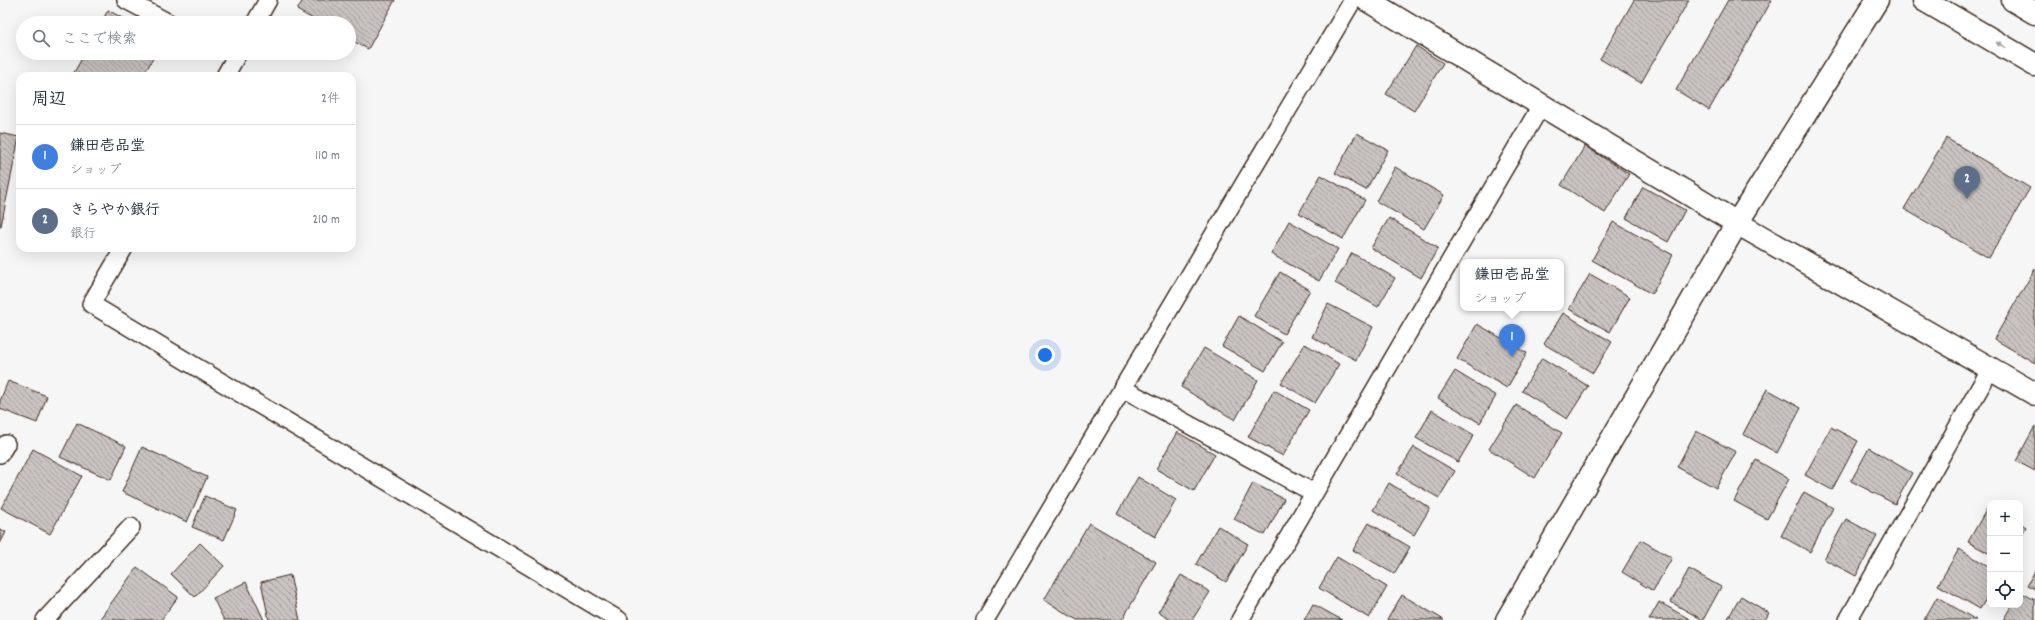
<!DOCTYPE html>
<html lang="ja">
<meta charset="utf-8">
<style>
:root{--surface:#fff;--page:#f2f2f3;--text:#1f2937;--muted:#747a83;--line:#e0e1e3;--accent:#d93025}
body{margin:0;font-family:Dekko,"Klee One",sans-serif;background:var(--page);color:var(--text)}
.controls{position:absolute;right:12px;bottom:12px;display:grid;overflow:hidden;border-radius:8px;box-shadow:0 4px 16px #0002}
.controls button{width:36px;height:36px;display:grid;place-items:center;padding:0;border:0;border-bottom:1px solid var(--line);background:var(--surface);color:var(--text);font:20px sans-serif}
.you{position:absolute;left:1045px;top:355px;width:14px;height:14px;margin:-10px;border:3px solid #fff;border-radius:50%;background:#1a73e8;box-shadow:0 0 0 6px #1a73e833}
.badge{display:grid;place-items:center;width:26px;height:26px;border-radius:50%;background:var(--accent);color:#fff;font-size:13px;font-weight:700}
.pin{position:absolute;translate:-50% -33px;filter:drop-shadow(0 1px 2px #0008)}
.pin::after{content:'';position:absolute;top:21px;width:14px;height:12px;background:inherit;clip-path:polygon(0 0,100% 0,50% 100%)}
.popup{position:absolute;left:1460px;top:259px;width:104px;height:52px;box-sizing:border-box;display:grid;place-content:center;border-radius:8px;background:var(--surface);filter:drop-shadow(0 1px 3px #0005);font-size:13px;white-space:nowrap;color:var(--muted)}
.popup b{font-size:15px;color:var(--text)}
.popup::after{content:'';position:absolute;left:50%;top:100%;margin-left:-8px;border:8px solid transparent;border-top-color:var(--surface)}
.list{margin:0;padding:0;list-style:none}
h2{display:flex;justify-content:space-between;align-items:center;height:52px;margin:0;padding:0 16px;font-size:17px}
h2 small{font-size:13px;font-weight:400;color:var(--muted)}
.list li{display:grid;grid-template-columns:26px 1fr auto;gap:12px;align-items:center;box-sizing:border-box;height:64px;padding:0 16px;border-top:1px solid var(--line)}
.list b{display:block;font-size:15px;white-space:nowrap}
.list p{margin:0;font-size:13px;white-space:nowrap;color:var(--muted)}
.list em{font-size:13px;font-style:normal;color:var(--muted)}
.icon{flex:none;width:22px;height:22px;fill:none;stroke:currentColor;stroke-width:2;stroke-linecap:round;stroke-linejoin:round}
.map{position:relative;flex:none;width:2035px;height:620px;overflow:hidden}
.search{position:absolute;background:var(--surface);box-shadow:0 4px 16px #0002;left:16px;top:16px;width:340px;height:44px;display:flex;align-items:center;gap:10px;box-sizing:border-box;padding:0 14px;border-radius:22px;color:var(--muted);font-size:15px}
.panel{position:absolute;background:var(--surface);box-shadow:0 4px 16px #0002;left:16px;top:72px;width:340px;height:180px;border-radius:12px}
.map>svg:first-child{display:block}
</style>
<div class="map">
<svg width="2035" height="620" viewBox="0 0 2035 620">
<defs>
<pattern id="building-back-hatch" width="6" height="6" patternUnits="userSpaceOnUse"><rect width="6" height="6" fill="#c9c3c1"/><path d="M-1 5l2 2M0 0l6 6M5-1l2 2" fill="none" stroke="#a49f9c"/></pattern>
</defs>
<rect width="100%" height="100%" fill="#f7f6f6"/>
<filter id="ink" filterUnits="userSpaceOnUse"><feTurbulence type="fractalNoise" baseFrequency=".025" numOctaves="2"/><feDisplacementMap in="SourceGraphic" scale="8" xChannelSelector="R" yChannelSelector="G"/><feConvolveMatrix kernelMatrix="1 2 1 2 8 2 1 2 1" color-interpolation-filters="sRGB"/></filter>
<g filter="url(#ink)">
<g fill="url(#building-back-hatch)" stroke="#3b2a1e">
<path d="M303 0H395L368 49 349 39V23H320L297 10Z"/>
<path d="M1634 0H1689L1641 83 1600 59Z"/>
<path d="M1728 0H1772L1709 110 1676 90Z"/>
<path d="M108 10 131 23H101Z"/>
<path d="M1416 46 1443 63 1414 111 1386 94Z"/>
<path d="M85 53H156L143 76H72Z"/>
<path d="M0 133 19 137 1 226H0Z"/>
<path d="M1357 133 1388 150 1366 190 1335 173Z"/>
<path d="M1946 138 2030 188 1989 258 1904 209Z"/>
<path d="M1585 146 1629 174 1605 213 1561 185Z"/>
<path d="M1395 167 1444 195 1424 229 1376 201Z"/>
<path d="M1321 175 1365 200 1343 239 1299 213Z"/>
<path d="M1643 187 1685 210 1668 242 1626 218Z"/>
<path d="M1389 218 1438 248 1421 278 1371 248Z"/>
<path d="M1289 221 1338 249 1319 281 1271 254Z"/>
<path d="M1613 222 1673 255 1652 294 1592 260Z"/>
<path d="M1352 253 1395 278 1378 307 1335 283Z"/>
<path d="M2035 269V363L1994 339Z"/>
<path d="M1280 272 1310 290 1284 334 1254 316Z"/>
<path d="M1590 274 1630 297 1610 332 1569 309Z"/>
<path d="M1328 304 1373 327 1356 360 1312 337Z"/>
<path d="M1563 313 1612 342 1593 373 1544 344Z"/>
<path d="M1239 316 1282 342 1265 371 1222 346Z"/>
<path d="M1477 324 1527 353 1507 388 1457 359Z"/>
<path d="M1305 344 1339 364 1315 403 1281 383Z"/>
<path d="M1204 348 1258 380 1235 420 1181 387Z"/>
<path d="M1542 358 1588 386 1567 419 1522 391Z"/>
<path d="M1455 371 1496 396 1480 423 1438 398Z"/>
<path d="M8 381 47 396 37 423 0 409V401Z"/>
<path d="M1767 389 1801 408 1777 453 1743 434Z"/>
<path d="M1274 390 1309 410 1283 456 1248 437Z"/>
<path d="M1516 405 1562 433 1535 478 1489 449Z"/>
<path d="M1432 410 1474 435 1458 462 1416 438Z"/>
<path d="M77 423 126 446 111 480 60 457Z"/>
<path d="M2035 426V471L2016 461Z"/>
<path d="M1831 427 1858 441 1832 490 1805 475Z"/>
<path d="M1696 431 1736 452 1716 488 1677 467Z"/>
<path d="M1177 432 1215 454 1194 491 1156 469Z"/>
<path d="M142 447 207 477 187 522 122 492Z"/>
<path d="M1414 447 1455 471 1439 498 1397 474Z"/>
<path d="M1869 448 1912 473 1895 504 1851 481Z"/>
<path d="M33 449 82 476 50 534 1 508Z"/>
<path d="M1756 460 1789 479 1767 519 1734 501Z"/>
<path d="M1138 477 1176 500 1155 537 1117 514Z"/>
<path d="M1253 483 1284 499 1265 535 1234 519Z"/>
<path d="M1389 483 1430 508 1414 535 1373 510Z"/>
<path d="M1804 492 1833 508 1810 552 1781 536Z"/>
<path d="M205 496 237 510 224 540 192 527Z"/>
<path d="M1989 505 1990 506V554L1968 542Z"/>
<path d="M1846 519 1877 536 1856 576 1824 559Z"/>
<path d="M1089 523 1156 562 1122 620H1077L1044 600Z"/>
<path d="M1369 523 1410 547 1394 574 1353 550Z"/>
<path d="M2020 523 2026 527 2020 538Z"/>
<path d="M1218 526 1248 544 1226 582 1196 564Z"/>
<path d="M0 529 6 532 0 544Z"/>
<path d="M1641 540 1672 558 1653 591 1622 572Z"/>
<path d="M200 543 224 566 195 597 171 574Z"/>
<path d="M1959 549 1990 567V592L1980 609 1938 585Z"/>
<path d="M1337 557 1387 587 1369 618 1319 588Z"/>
<path d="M137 567 178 597 161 620H99Z"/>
<path d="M1689 569 1721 587 1703 620 1671 602Z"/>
<path d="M2035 571V589L2027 585Z"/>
<path d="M290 575 300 620H269L261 582Z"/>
<path d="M1181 575 1210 592 1192 620H1170L1158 612Z"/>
<path d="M246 582 264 620H224L213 598Z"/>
<path d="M2020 592 2035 600V620H2003L2012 605H2020Z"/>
<path d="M1402 595 1444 620H1387Z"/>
<path d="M1741 596 1769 613 1765 620H1727Z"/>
<path d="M1937 597 1976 620H1924Z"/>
<path d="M1659 602 1691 620H1649Z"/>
<path d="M1313 604 1342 620H1304Z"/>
</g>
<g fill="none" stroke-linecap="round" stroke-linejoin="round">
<g stroke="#3b2a1e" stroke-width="20">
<g id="service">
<path d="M126 0 169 23"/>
<path d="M255 23 268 0"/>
<path d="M225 76 238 53"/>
<path d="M124 248 91 304 619 620"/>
<path d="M1122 388 1314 493"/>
<path d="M0 454 6 444"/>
<path d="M45 620 131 527"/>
<path d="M985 620 1353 0"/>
<path d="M1240 620 1542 104"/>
<path d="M1848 620 1991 368"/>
</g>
</g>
<g stroke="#3b2a1e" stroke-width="25">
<g id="minor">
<path d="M1367 0 1737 223 2035 394"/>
<path d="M1507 620 1737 223 1877 0"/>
</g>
</g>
<g stroke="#3b2a1e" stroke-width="25">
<g id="tertiary">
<path d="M1924 0 2035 65"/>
<path d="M2013 0 2035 13"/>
</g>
</g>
<use href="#service" stroke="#fff" stroke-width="17"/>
<use href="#minor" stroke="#fff" stroke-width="22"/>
<use href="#tertiary" stroke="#fff" stroke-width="22"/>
</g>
<defs><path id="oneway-solid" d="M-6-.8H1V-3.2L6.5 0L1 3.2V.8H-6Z"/></defs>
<use fill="#a79f9a" href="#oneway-solid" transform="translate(2001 45) rotate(-150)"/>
</g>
</svg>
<div class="controls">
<button>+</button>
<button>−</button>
<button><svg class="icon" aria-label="locate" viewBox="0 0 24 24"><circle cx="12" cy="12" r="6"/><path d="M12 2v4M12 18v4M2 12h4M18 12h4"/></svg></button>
</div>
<div class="you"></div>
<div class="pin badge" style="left:1512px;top:357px;background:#3f7fe0">1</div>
<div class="popup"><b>鎌田壱品堂</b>ショップ</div>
<div class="pin badge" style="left:1967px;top:199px;background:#5c6f8a">2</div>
<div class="search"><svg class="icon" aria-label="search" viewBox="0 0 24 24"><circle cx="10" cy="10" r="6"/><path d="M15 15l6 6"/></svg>ここで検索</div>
<section class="panel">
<h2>周辺<small>2件</small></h2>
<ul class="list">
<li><span class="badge" style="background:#3f7fe0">1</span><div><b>鎌田壱品堂</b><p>ショップ</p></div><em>110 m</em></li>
<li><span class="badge" style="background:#5c6f8a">2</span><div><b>きらやか銀行</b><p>銀行</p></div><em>210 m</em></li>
</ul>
</section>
</div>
